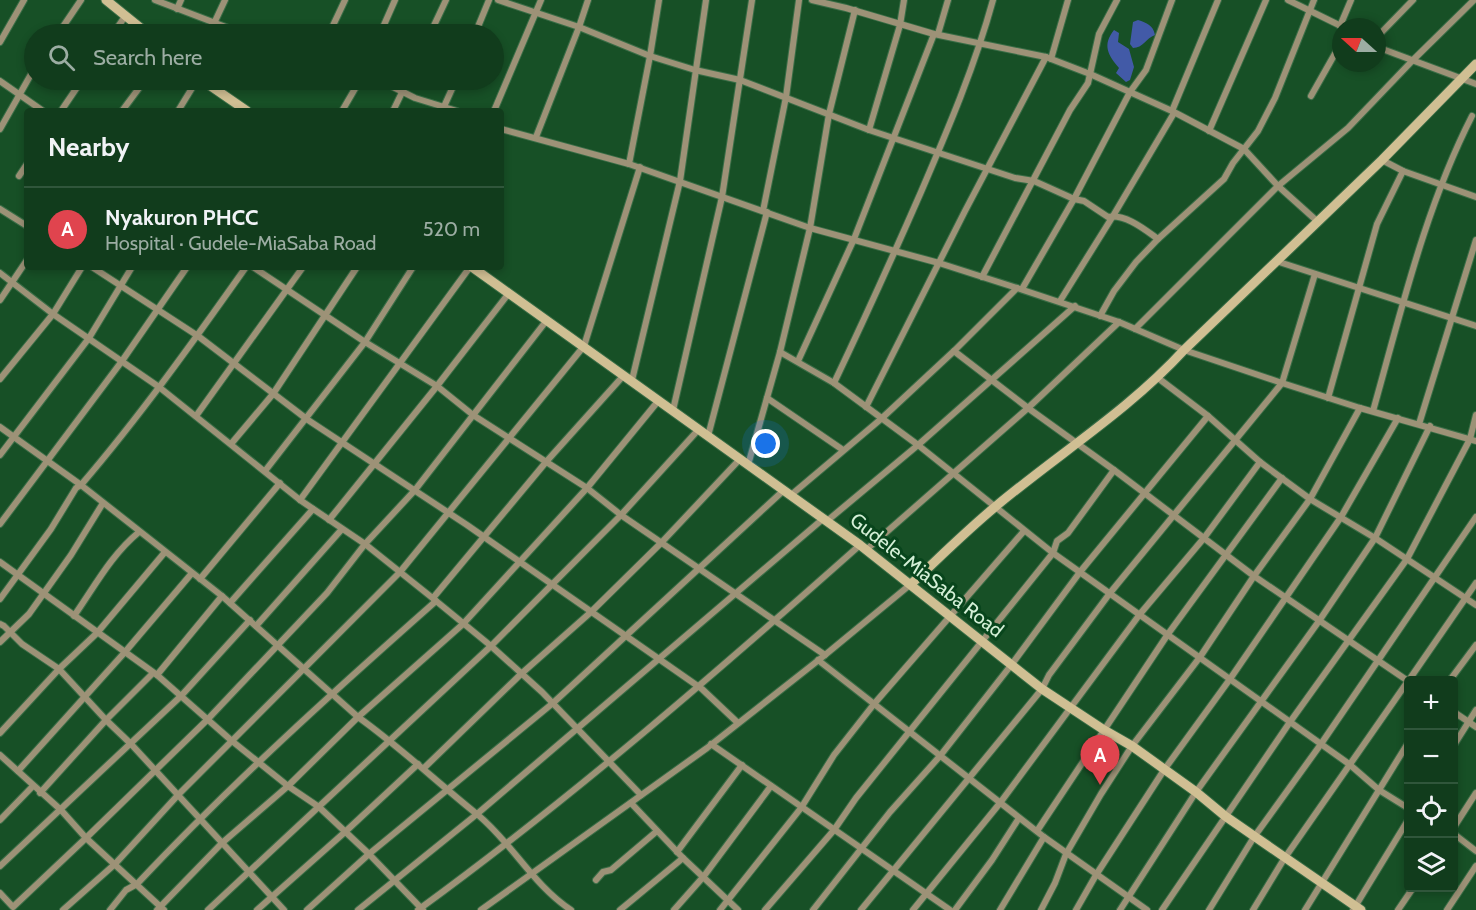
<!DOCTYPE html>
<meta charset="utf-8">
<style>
:root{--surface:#113c1c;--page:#1a4325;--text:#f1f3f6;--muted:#9cada3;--line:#30563b;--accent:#f489f0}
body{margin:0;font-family:Cabin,sans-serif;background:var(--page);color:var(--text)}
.controls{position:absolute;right:18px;bottom:18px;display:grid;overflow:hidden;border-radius:6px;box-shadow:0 3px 9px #0003}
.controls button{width:54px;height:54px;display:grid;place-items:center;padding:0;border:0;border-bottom:2px solid var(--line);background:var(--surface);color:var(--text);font:30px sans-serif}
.compass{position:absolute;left:1332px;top:18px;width:54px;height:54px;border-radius:50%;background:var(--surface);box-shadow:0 3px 9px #0003;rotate:291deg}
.you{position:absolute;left:766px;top:444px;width:21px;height:21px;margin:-15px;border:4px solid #fff;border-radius:50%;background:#1a73e8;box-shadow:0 0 0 9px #1a73e833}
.badge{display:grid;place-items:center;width:39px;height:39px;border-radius:50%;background:var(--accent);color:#fff;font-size:20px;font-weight:700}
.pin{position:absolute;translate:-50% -50px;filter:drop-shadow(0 2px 3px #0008)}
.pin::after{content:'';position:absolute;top:32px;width:21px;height:18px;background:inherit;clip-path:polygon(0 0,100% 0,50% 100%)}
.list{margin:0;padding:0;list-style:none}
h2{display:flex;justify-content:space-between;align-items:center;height:78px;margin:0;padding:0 24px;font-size:26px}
h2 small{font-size:20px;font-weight:400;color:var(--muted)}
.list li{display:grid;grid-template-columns:39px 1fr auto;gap:18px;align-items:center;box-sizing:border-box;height:84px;padding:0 24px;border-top:2px solid var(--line)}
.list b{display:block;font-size:22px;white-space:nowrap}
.list p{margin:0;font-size:20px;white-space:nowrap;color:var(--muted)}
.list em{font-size:20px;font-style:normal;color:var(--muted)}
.icon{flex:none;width:33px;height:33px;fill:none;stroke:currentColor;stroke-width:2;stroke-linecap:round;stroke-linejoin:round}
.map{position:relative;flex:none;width:1476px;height:910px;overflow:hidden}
.search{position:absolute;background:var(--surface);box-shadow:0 3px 9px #0003;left:24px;top:24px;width:480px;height:66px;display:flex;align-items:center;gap:15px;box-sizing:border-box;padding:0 21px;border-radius:33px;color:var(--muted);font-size:22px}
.panel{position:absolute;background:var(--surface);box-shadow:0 3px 9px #0003;left:24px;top:108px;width:480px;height:162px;border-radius:6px}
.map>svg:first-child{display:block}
</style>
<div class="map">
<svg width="1476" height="910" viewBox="0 0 1476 910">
<rect width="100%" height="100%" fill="#175026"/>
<g fill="#425aa7">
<path d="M1138 20C1147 23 1153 25 1155 35 1146 38 1143 48 1133 48L1130 44 1133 22Z"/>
<path d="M1114 30 1119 33 1118 42 1129 49 1134 67 1130 80 1126 82 1116 73 1119 68C1108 55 1102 45 1114 30Z"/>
</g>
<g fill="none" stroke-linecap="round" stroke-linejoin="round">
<g stroke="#396d46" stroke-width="8">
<g id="street">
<path d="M155 0 244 34"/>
<path d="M498 0 579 27 650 56 695 70 740 80 869 130 1015 178 1034 181 1074 199 1084 201 1108 217C1126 214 1144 229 1158 239"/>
<path d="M812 0 846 8 934 34 1046 57 1090 74 1172 111 1244 149 1278 186 1317 221"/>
<path d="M1288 0 1343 27"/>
<path d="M177 9 181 0"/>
<path d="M1340 26 1351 0"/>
<path d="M58 34 81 0"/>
<path d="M113 34 126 15"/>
<path d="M209 34 225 0"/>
<path d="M329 34 345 0"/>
<path d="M380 34 395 0"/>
<path d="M430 34 446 0"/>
<path d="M475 34 489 0"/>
<path d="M938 34 948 0"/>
<path d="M1377 37 1413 0"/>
<path d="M0 42 24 0"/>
<path d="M1377 47 1476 84"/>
<path d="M1051 59 1068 0"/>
<path d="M379 80 415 98 457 111"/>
<path d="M0 81 43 111"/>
<path d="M1311 96 1341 43"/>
<path d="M61 111 82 80"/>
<path d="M122 111 145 80"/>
<path d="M178 111 197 80"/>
<path d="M342 111 360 80"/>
<path d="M393 111 408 80"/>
<path d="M442 111 456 80"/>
<path d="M494 111 541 0"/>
<path d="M1172 111 1218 0"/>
<path d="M0 129 34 69"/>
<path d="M501 129 629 164 810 228 939 263 1017 288 1119 322 1184 350 1282 383 1360 408 1476 441"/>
<path d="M869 130 900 25 904 0"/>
<path d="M1209 131 1266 0"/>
<path d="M536 137 579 27 588 0"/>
<path d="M1382 160 1403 171 1476 197"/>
<path d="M629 164 650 56 659 0"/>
<path d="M19 176 27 164"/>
<path d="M0 209 27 226"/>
<path d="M763 211 786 97 799 0"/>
<path d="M1276 261 1476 326"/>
<path d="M92 267 198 336 308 420 467 525 702 689 738 723"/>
<path d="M253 267 365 342 437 386 473 415 587 488 621 515 825 655"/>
<path d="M0 273 53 314 159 387 300 500 365 544 430 596 491 646 542 692 641 795"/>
<path d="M982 277 1070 110 1088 83 1099 34 1117 0"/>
<path d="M1022 289 1074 199 1130 92 1146 70 1172 0"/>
<path d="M0 300 27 260"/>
<path d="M1060 301 1113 216 1174 113"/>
<path d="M1100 316 1114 291 1136 262 1158 239 1224 179 1233 163 1258 131 1275 98 1314 0"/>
<path d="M1135 329 1278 186 1348 128 1412 61 1474 0"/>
<path d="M954 351 1028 408 1114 470 1254 576 1408 681"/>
<path d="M780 352 834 383 918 445 1053 553 1349 764 1379 790 1408 808"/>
<path d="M798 361 854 239 934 34"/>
<path d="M1158 378 1208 416 1260 462 1310 499 1375 538 1476 605"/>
<path d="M0 379 53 314 82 267"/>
<path d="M632 380 680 181 706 0"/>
<path d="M834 383C864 320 893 256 921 192 948 129 975 66 993 0"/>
<path d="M767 398 843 450"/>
<path d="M1328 398 1377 224 1403 171"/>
<path d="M866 407 965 211 1046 57"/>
<path d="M673 410 722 197 752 0"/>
<path d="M1373 411C1401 312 1425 208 1472 116"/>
<path d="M196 416 303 267"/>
<path d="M1419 424 1476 240"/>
<path d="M0 427 81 485 222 596 358 717 463 624 587 488 659 400"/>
<path d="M708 436 767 212"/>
<path d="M231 444 273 394 357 267"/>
<path d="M0 455 89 338 132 267"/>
<path d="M748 465 780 352 810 228 829 114 855 10"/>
<path d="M265 471 365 342 413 267"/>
<path d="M791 495 881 419 954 351 1017 288"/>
<path d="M300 500 470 267"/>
<path d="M329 520 437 386 509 293"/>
<path d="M827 521 918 445 1075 306"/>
<path d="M0 524 122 361 187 267"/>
<path d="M866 550 1028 408 1119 322"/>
<path d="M0 562 157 675 232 741 288 786 319 807 369 854 423 910"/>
<path d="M200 579 280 483"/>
<path d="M433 598 546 462 624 375"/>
<path d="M0 599 51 529 76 488 81 485C140 416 193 342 246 267"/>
<path d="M230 603 313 509"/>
<path d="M74 616C95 586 111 555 139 532"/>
<path d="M0 624 4 626 22 644 59 669 106 720 131 744 284 910"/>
<path d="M256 626 342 529"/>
<path d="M0 642 29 614 71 555 103 503"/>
<path d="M818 660 1044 837 1147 910"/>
<path d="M157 675 222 596"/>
<path d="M1409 680 1476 583"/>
<path d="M1450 680 1476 645"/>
<path d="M1454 712 1476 727"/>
<path d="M0 733 59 669 97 633 165 552"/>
<path d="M711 744 950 910"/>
<path d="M1454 745 1476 710"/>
<path d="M0 755 61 810 86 838 208 719 327 593 365 544 415 490 547 320"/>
<path d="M424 768 521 674 591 612 662 542 740 459"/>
<path d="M18 771 125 652 192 573"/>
<path d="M40 793 106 720 153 673"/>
<path d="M631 803 683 858 738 910"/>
<path d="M0 820 33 786"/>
<path d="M1454 827 1476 793"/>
<path d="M1037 831 1168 634 1282 478"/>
<path d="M1454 834 1476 851"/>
<path d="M677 852 742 765"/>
<path d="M0 866 181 696 250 620"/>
<path d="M596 880 603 872 611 870 657 831"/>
<path d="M0 893 13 907 86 838 164 910"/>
<path d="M63 910 115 864 178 795 400 572 584 346 640 167"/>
<path d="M110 910 126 890 137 884C231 784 333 692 436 601"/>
<path d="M157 910 222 843 288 786 358 717C400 747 438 783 478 815 512 843 533 885 571 910"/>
<path d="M208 910 491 646 621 515 699 429"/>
<path d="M257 910 345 832 418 764"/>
<path d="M307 910 369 854 553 703 784 490"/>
<path d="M358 910 477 814 824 518"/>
<path d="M418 910C573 797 717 672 860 545"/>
<path d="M481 910 707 748 825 655 911 584"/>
<path d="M620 910 683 858"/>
<path d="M674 910 704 876 771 786"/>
<path d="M720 910 801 808 834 755 874 704 1024 531"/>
<path d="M765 910 834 830 856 798 1053 553 1057 541 1068 533 1114 470"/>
<path d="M813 910 890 812 940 756 1012 664 1080 572 1208 416"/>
<path d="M861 910 1042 689 1049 675 1110 593 1282 383 1315 274"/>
<path d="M913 910 1000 803 1140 614 1204 538 1260 462"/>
<path d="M955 910 992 860 1019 818"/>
<path d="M1000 910 1044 837"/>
<path d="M1041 910 1055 883 1066 854 1101 794 1132 746 1200 657 1254 576 1310 499 1360 408"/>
<path d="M1076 910 1096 875 1164 770 1230 679 1341 517 1398 418"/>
<path d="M1120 910 1196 792 1319 621 1375 538 1430 426"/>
<path d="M1162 910 1290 722 1407 559 1470 439 1476 415"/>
<path d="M1209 910 1254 837 1321 744 1476 517"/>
<path d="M1253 910 1284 859 1408 681"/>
<path d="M1305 910 1408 743"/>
<path d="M1353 910 1408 820"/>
<path d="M1398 910 1413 888"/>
<path d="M1447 910 1476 866"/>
</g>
</g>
<g stroke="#396d46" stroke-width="11">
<g id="secondary">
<path d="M106 0 148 34"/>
<path d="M202 80 247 111"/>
<path d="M472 267 860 545 1042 689 1104 730 1132 746 1196 792 1225 816 1361 910"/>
<path d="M911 584C939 558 966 531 995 507 1058 454 1128 411 1184 350L1382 160 1476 64"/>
</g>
</g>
<use href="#street" stroke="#9d9277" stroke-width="6"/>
<use href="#secondary" stroke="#d0bf93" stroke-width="9"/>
</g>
<g text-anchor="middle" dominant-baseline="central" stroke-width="6" stroke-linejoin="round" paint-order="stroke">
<g font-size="20" fill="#d4f0d7" stroke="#08451c">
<text transform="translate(927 575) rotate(38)">Gudele-MiaSaba Road</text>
</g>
</g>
</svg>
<div class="controls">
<button>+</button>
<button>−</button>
<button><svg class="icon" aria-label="locate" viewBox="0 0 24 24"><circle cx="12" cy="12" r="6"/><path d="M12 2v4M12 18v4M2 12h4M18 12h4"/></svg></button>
<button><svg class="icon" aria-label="layers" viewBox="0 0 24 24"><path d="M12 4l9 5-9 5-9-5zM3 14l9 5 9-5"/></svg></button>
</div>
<svg class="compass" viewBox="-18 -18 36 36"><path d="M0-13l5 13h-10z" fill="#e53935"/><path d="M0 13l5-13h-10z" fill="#9cada3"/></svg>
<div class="you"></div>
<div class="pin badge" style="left:1100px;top:785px;background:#e0444e">A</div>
<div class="search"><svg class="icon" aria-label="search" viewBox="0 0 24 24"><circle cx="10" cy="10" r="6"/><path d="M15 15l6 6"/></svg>Search here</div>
<section class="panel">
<h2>Nearby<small></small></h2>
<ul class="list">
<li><span class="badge" style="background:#e0444e">A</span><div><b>Nyakuron PHCC</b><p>Hospital · Gudele-MiaSaba Road</p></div><em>520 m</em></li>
</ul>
</section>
</div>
